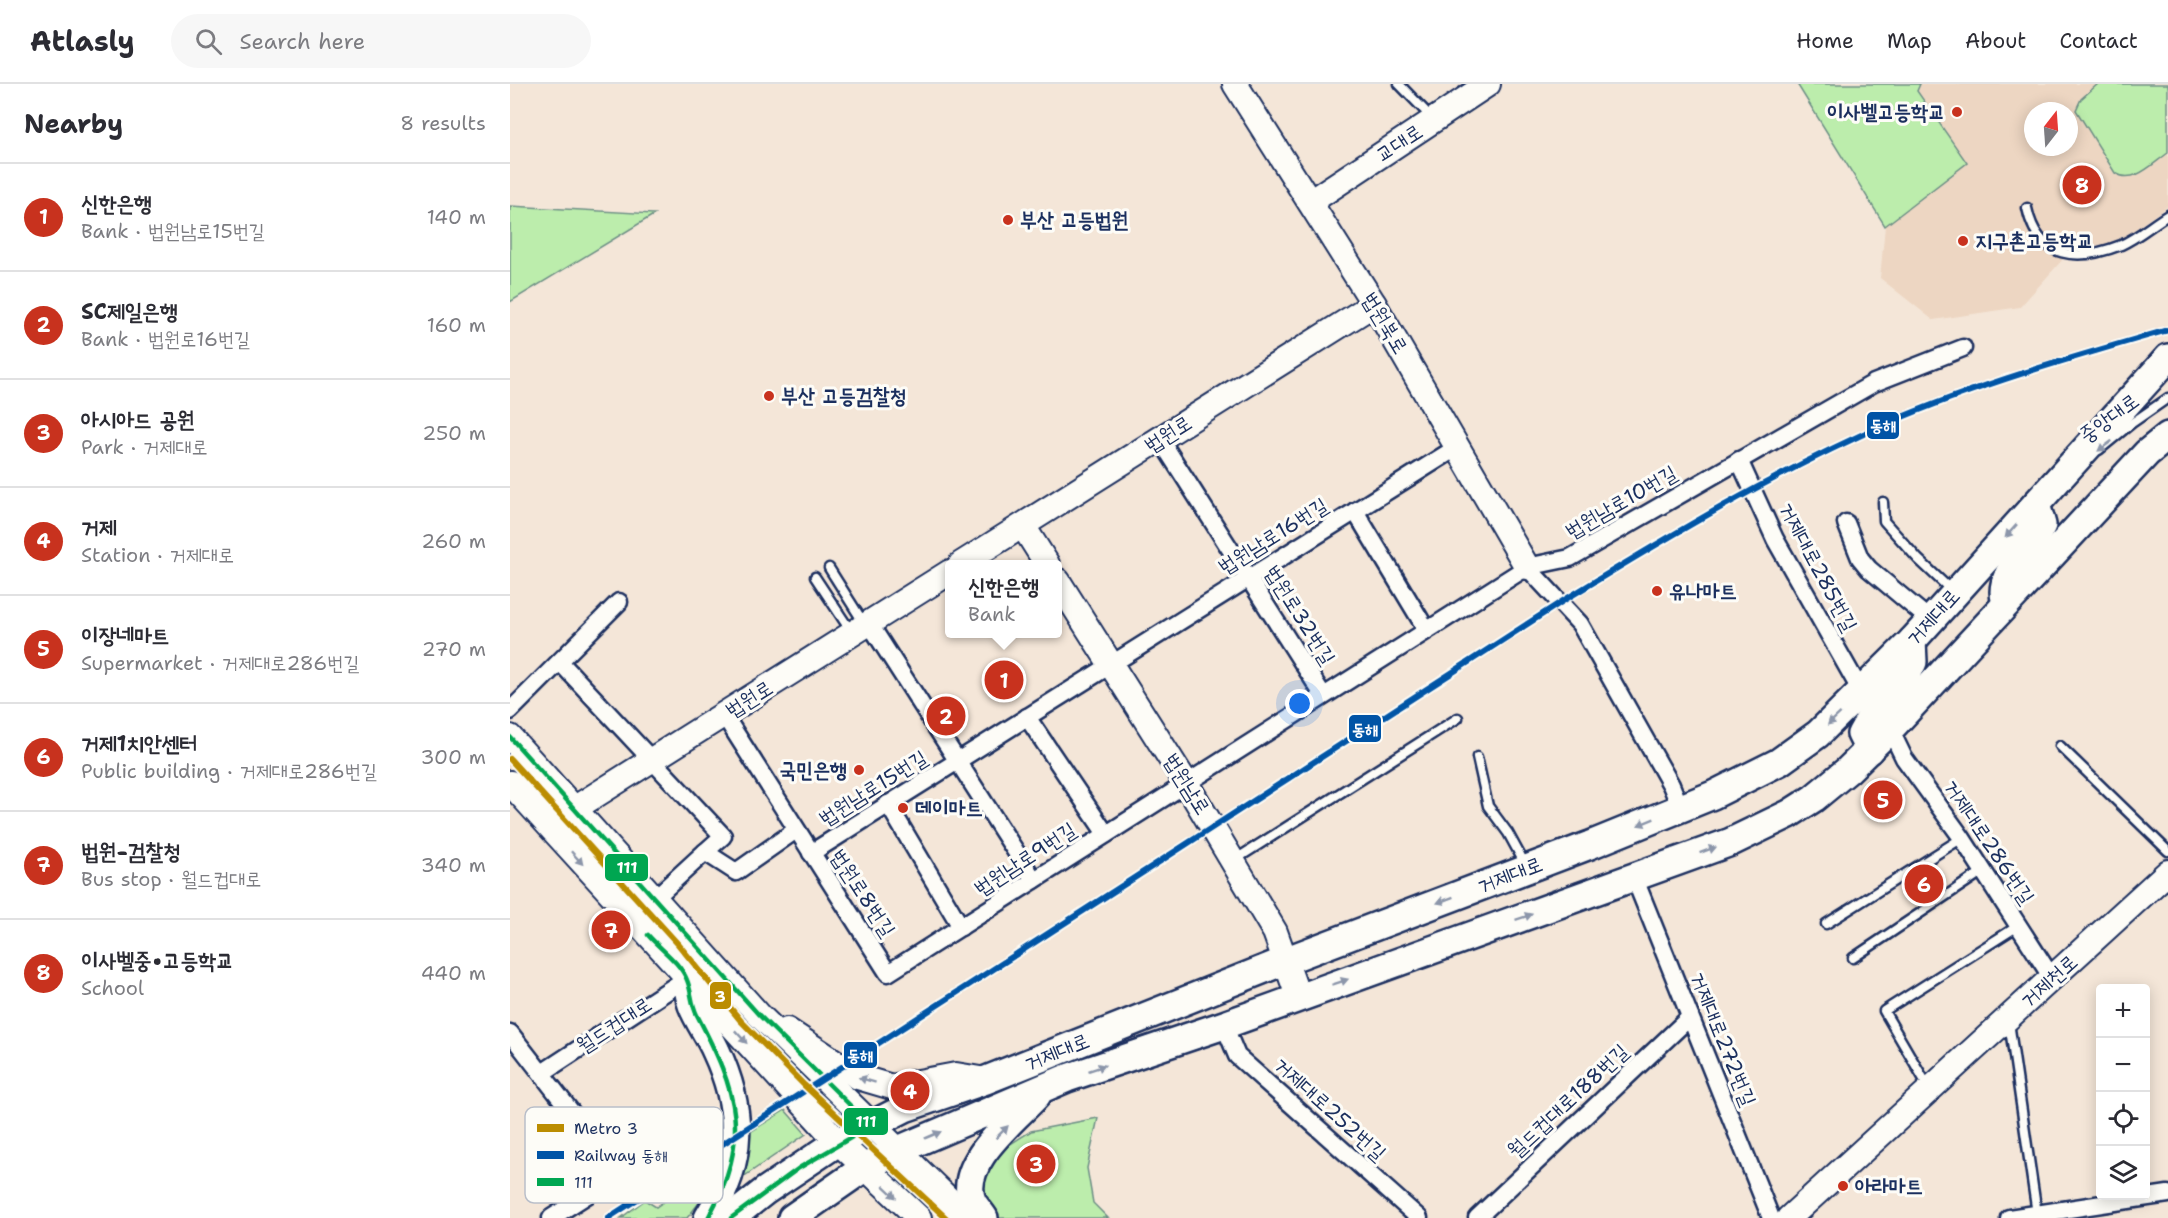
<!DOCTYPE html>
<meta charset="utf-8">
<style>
:root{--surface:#fff;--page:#f7f7f7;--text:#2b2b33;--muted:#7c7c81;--line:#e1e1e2;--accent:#c8321e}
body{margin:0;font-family:"Shantell Sans","Poor Story",sans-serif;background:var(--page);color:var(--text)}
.controls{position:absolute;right:18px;bottom:18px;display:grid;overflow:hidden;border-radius:6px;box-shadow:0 3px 15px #0003}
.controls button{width:54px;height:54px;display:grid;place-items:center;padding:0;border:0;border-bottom:2px solid var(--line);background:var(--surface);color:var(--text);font:30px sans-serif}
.compass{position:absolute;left:1514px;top:18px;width:54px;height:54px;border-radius:50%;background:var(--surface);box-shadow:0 3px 15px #0003;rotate:17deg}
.you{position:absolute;left:790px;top:620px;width:21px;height:21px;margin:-15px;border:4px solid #fff;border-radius:50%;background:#1a73e8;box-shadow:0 0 0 9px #1a73e833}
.badge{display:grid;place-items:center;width:39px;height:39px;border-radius:50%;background:var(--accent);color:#fff;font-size:20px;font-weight:700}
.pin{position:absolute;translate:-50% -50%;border:3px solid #fff;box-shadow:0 2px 6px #0006}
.popup{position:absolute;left:435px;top:476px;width:117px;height:78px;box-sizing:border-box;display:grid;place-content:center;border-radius:6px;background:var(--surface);filter:drop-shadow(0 2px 4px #0005);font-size:20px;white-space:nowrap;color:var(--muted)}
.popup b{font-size:22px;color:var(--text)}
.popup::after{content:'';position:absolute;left:50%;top:100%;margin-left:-12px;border:12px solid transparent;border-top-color:var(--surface)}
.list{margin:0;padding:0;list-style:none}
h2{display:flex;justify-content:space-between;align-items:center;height:78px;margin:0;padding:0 24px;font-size:26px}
h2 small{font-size:20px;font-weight:400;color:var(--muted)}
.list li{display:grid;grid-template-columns:39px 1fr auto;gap:18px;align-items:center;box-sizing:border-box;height:108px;padding:0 24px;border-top:2px solid var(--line)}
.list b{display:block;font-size:22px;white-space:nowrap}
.list p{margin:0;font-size:20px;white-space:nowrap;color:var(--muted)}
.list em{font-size:20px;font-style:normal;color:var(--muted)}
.icon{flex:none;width:33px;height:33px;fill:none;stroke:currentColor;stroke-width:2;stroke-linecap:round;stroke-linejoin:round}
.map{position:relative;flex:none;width:1658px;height:1134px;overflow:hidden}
header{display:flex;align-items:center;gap:36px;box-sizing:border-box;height:84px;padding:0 30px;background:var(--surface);border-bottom:2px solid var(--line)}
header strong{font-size:28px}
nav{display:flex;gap:33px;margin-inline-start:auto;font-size:21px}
.search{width:420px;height:54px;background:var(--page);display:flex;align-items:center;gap:15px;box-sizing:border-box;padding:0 21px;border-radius:33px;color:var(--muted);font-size:22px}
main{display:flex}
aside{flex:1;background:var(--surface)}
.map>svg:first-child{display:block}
</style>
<header>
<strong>Atlasly</strong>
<div class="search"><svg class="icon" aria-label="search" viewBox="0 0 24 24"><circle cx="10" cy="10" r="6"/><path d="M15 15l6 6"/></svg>Search here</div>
<nav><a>Home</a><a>Map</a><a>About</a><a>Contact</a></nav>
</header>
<main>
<aside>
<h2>Nearby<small>8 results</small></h2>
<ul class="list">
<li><span class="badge">1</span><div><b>신한은행</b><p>Bank · 법원남로15번길</p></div><em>140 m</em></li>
<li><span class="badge">2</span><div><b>SC제일은행</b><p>Bank · 법원로16번길</p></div><em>160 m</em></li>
<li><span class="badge">3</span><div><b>아시아드 공원</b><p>Park · 거제대로</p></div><em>250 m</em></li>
<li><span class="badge">4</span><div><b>거제</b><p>Station · 거제대로</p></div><em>260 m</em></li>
<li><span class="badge">5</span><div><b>이장네마트</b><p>Supermarket · 거제대로286번길</p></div><em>270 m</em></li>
<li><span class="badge">6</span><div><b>거제1치안센터</b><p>Public building · 거제대로286번길</p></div><em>300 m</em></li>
<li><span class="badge">7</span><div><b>법원-검찰청</b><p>Bus stop · 월드컵대로</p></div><em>340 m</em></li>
<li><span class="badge">8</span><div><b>이사벨중•고등학교</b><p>School</p></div><em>440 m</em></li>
</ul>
</aside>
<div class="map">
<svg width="1658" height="1134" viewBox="0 0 1658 1134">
<rect width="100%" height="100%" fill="#f4e6d8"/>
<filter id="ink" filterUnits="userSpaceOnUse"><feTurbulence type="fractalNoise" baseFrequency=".0167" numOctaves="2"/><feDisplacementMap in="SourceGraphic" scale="12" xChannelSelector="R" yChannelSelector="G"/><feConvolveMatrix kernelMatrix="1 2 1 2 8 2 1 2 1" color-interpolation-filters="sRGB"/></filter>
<g filter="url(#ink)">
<path fill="#edd6c2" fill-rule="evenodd" d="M1410 0H1658V122L1606 159 1563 164 1510 223 1423 236 1370 194 1375 142 1457 79 1407 6ZM1523 27H1559V63H1523Z"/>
<g fill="#bcedac" stroke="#6c8e85" stroke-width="1.5">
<path d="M1287 0H1410L1407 7 1457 79 1375 142Z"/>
<path d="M1588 0H1658V69C1642 80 1624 101 1605 89L1566 26 1571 15Z"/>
<path d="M0 122 145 130 0 218Z"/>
<path d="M275 1026 296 1050 220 1102 234 1052Z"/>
<path d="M588 1034 577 1084 583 1119 598 1134H483L471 1121 475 1076 521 1047Z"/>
<path d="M210 1077 203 1101 177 1134H111L135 1116 146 1123Z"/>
</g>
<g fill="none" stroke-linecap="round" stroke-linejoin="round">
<g stroke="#1b2f5e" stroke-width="13">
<g id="service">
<path d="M889 0 922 34"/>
<path d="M1517 124C1528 176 1568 178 1611 161 1627 154 1643 140 1658 131"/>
<path d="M1589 366 1622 339 1658 314"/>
<path d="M1373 418 1374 437 1408 475 1442 507"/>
<path d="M319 484 355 541"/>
<path d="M305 493 342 549"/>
<path d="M1550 662 1658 767"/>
<path d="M967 673 978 722 998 749 1016 782"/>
<path d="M723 777 948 634"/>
<path d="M1316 840 1452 754"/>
<path d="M1343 874 1473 787"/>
<path d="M1499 938 1527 1130"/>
<path d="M1419 1004 1374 927 1508 842"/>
</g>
</g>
<g stroke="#1b2f5e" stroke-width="21">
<g id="minor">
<path d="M650 355 813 611"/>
<path d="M1229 376 1265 455 1352 609"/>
<path d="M845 427 916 545"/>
<path d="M1336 439 1350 474 1359 485 1421 537"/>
<path d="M1017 483 1070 540 1161 701 1171 725"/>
<path d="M359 539 524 796"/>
<path d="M50 578 213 752 195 768"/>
<path d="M0 627 109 518"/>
<path d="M214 631 378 889 1017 483 1060 474 1364 299 1453 264"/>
<path d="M517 633 596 750"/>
<path d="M1380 645 1394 674 1452 754 1542 894"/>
<path d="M378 720 451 843"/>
<path d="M301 769 949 362"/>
<path d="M1124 793 1261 1134"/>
<path d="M145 814 195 768 226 788 286 746"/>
<path d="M714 941 727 972 909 1134"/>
<path d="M0 949 107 1087 93 1101 41 1134"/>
<path d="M32 989 177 894"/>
<path d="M967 1134 1180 933"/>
<path d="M1499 1134 1658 1110"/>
</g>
</g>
<g stroke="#1b2f5e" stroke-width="28">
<g id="secondary">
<path d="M725 0 864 220 1017 483"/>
<path d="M800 118 978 0"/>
<path d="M513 442 537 480"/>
<path d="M451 480 864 220"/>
<path d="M548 497 676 699 765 848 788 912"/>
<path d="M0 653 249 931 458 1134"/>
<path d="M0 699 328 1058 409 1134"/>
<path d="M51 733 440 488"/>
<path d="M277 946 348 993 382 1003 446 991 476 996"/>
<path d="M1279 1134 1658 788"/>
</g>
</g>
<g stroke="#1b2f5e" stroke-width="32">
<g id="primary">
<path d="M1495 515C1488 489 1521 465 1532 441L1526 420"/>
<path d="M1359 666 1351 650 1360 634 1395 594 1403 578 1402 557"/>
<path d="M177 894C178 903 179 913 182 921 188 937 199 951 206 967 233 1025 234 1078 198 1134"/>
<path d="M221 1134 255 1107 328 1058 395 1024 476 996 777 876 1080 761 1203 711 1269 678 1308 650 1402 557 1658 274"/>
<path d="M282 1134 354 1084 386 1067 557 994 714 941 1221 758 1279 730 1304 714 1338 686 1380 645 1637 369 1658 352"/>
<path d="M474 1134C471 1129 466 1124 463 1119 445 1081 504 1036 527 1011"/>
</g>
</g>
<use href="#service" stroke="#fdfcf7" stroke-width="8"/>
<use href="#minor" stroke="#fdfcf7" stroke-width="16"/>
<use href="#secondary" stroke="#fdfcf7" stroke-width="24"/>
<use href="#primary" stroke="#fdfcf7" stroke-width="27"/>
<g stroke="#fdfcf7" stroke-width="9">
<g id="bus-1">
<path d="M0 653 249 931 361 1042 289 1084 221 1134"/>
<path d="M138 851C150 865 170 878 177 896 182 908 181 920 187 931 228 1009 242 1053 198 1134"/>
</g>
</g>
<use href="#bus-1" stroke="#00a651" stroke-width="4.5"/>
<g stroke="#fdfcf7" stroke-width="10">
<path id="rail-1" d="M98 1134 1056 515C1161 451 1266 388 1378 339 1469 300 1564 273 1658 246"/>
</g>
<use href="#rail-1" stroke="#0054a6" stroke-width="6"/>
<g stroke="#fdfcf7" stroke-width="10">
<path id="metro-1" d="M0 675 168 860 231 937 294 1001 436 1134"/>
</g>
<use href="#metro-1" stroke="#bb8c00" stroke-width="6"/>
</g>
<defs><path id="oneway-solid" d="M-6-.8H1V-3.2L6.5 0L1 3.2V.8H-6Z" transform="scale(1.5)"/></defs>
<g fill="#8c96aa">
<use href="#oneway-solid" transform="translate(1595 362) rotate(144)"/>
<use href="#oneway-solid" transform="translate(1501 447) rotate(132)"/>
<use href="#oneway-solid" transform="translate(1324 635) rotate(137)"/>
<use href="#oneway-solid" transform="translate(1136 738) rotate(158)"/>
<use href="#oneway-solid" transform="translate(1198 766) rotate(-20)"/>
<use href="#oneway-solid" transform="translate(67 774) rotate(48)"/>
<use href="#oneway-solid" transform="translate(935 816) rotate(159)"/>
<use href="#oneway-solid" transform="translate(1014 833) rotate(-19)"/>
<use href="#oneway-solid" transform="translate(830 898) rotate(-19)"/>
<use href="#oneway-solid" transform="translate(231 953) rotate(47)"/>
<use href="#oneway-solid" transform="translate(587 984) rotate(-19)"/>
<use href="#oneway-solid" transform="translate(357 996) rotate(-163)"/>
<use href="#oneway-solid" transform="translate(492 1048) rotate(-45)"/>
<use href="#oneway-solid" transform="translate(423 1051) rotate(-23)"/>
<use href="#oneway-solid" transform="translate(380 1108) rotate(43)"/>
</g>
</g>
<g fill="#c8321e" stroke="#fdfcf7" stroke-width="2">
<circle cx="1447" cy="28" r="6"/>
<circle cx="498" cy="136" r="6"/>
<circle cx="1453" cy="157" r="6"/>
<circle cx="259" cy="312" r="6"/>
<circle cx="1147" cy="507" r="6"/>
<circle cx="349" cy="686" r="6"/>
<circle cx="393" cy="724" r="6"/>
<circle cx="1333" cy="1102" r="6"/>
</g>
<g text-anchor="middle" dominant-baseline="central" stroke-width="6" stroke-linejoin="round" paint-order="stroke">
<g font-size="21" font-weight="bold" fill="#1b2f5e" stroke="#fdfcf7" text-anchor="start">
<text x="1435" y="28" text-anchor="end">이사벨고등학교</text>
<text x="510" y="136">부산 고등법원</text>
<text x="1465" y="157">지구촌고등학교</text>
<text x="271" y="312">부산 고등검찰청</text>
<text x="1159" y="507">유나마트</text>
<text x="337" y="686" text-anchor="end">국민은행</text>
<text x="405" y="724">데이마트</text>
<text x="1345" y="1102">아라마트</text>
</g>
<g font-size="21" fill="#1b2f5e" stroke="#fdfcf7">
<text transform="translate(889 59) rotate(-33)">교대로</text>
<text transform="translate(875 239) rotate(59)">법원북로</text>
<text transform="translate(1599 334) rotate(-36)">중앙대로</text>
<text transform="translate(658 350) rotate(-32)">법원로</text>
<text transform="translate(1111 418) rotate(-30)">법원남로10번길</text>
<text transform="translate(763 452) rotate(-32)">법원남로16번길</text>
<text transform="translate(1308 483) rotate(62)">거제대로285번길</text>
<text transform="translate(790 531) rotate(58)">법원로32번길</text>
<text transform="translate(1423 533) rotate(-48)">거제대로</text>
<text transform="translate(239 615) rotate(-32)">법원로</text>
<text transform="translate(677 700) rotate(58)">법원남로</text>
<text transform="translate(363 704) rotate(-32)">법원남로15번길</text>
<text transform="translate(1479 758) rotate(56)">거제대로286번길</text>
<text transform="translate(515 775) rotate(-33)">법원남로9번길</text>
<text transform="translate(1000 791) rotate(-21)">거제대로</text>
<text transform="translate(353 809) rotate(57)">법원로8번길</text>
<text transform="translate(1539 897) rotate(-42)">거제천로</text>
<text transform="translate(104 941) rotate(-33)">월드컵대로</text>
<text transform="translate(1213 955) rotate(68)">거제대로272번길</text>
<text transform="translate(547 968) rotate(-22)">거제대로</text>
<text transform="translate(1058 1017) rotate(-43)">월드컵대로188번길</text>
<text transform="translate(820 1025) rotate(42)">거제대로252번길</text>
</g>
</g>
<rect x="15" y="1023" width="198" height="96" rx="9" fill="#fdfcf7" stroke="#b9bec9" stroke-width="1.5"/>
<rect x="27" y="1040" width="27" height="8" fill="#bb8c00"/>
<rect x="27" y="1067" width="27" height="8" fill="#0054a6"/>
<rect x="27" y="1094" width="27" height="8" fill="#00a651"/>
<g font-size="16" fill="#1b2f5e">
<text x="64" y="1050">Metro 3</text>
<text x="64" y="1077">Railway 동해</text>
<text x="64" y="1104">111</text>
</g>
<g stroke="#fdfcf7" stroke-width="2">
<rect x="1356" y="327" width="34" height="29" rx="6" fill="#0054a6"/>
<rect x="838" y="630" width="34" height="29" rx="6" fill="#0054a6"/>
<rect x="94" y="769" width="45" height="29" rx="6" fill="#00a651"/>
<rect x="199" y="897" width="23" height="29" rx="6" fill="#bb8c00"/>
<rect x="333" y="957" width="35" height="28" rx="6" fill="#0054a6"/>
<rect x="333" y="1023" width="46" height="29" rx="6" fill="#00a651"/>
</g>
<g font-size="16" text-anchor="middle" font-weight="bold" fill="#fff">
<text x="1373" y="347">동해</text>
<text x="855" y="651">동해</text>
<text x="117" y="789">111</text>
<text x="210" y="918">3</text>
<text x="350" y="977">동해</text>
<text x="356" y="1043">111</text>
</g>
</svg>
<div class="controls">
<button>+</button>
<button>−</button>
<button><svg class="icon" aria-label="locate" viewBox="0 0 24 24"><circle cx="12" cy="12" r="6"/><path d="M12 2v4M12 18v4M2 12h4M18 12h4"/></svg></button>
<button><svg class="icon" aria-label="layers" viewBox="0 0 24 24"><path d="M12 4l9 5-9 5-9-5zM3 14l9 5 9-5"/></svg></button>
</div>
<svg class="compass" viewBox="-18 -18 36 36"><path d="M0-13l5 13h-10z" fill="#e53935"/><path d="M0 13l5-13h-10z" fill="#7c7c81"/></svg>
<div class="you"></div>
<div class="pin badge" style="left:494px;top:596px">1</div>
<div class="popup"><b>신한은행</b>Bank</div>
<div class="pin badge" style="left:436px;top:632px">2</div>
<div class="pin badge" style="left:526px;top:1080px">3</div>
<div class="pin badge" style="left:400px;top:1007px">4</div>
<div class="pin badge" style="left:1373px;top:716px">5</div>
<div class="pin badge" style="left:1414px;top:800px">6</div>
<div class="pin badge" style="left:101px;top:846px">7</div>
<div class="pin badge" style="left:1572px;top:101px">8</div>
</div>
</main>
